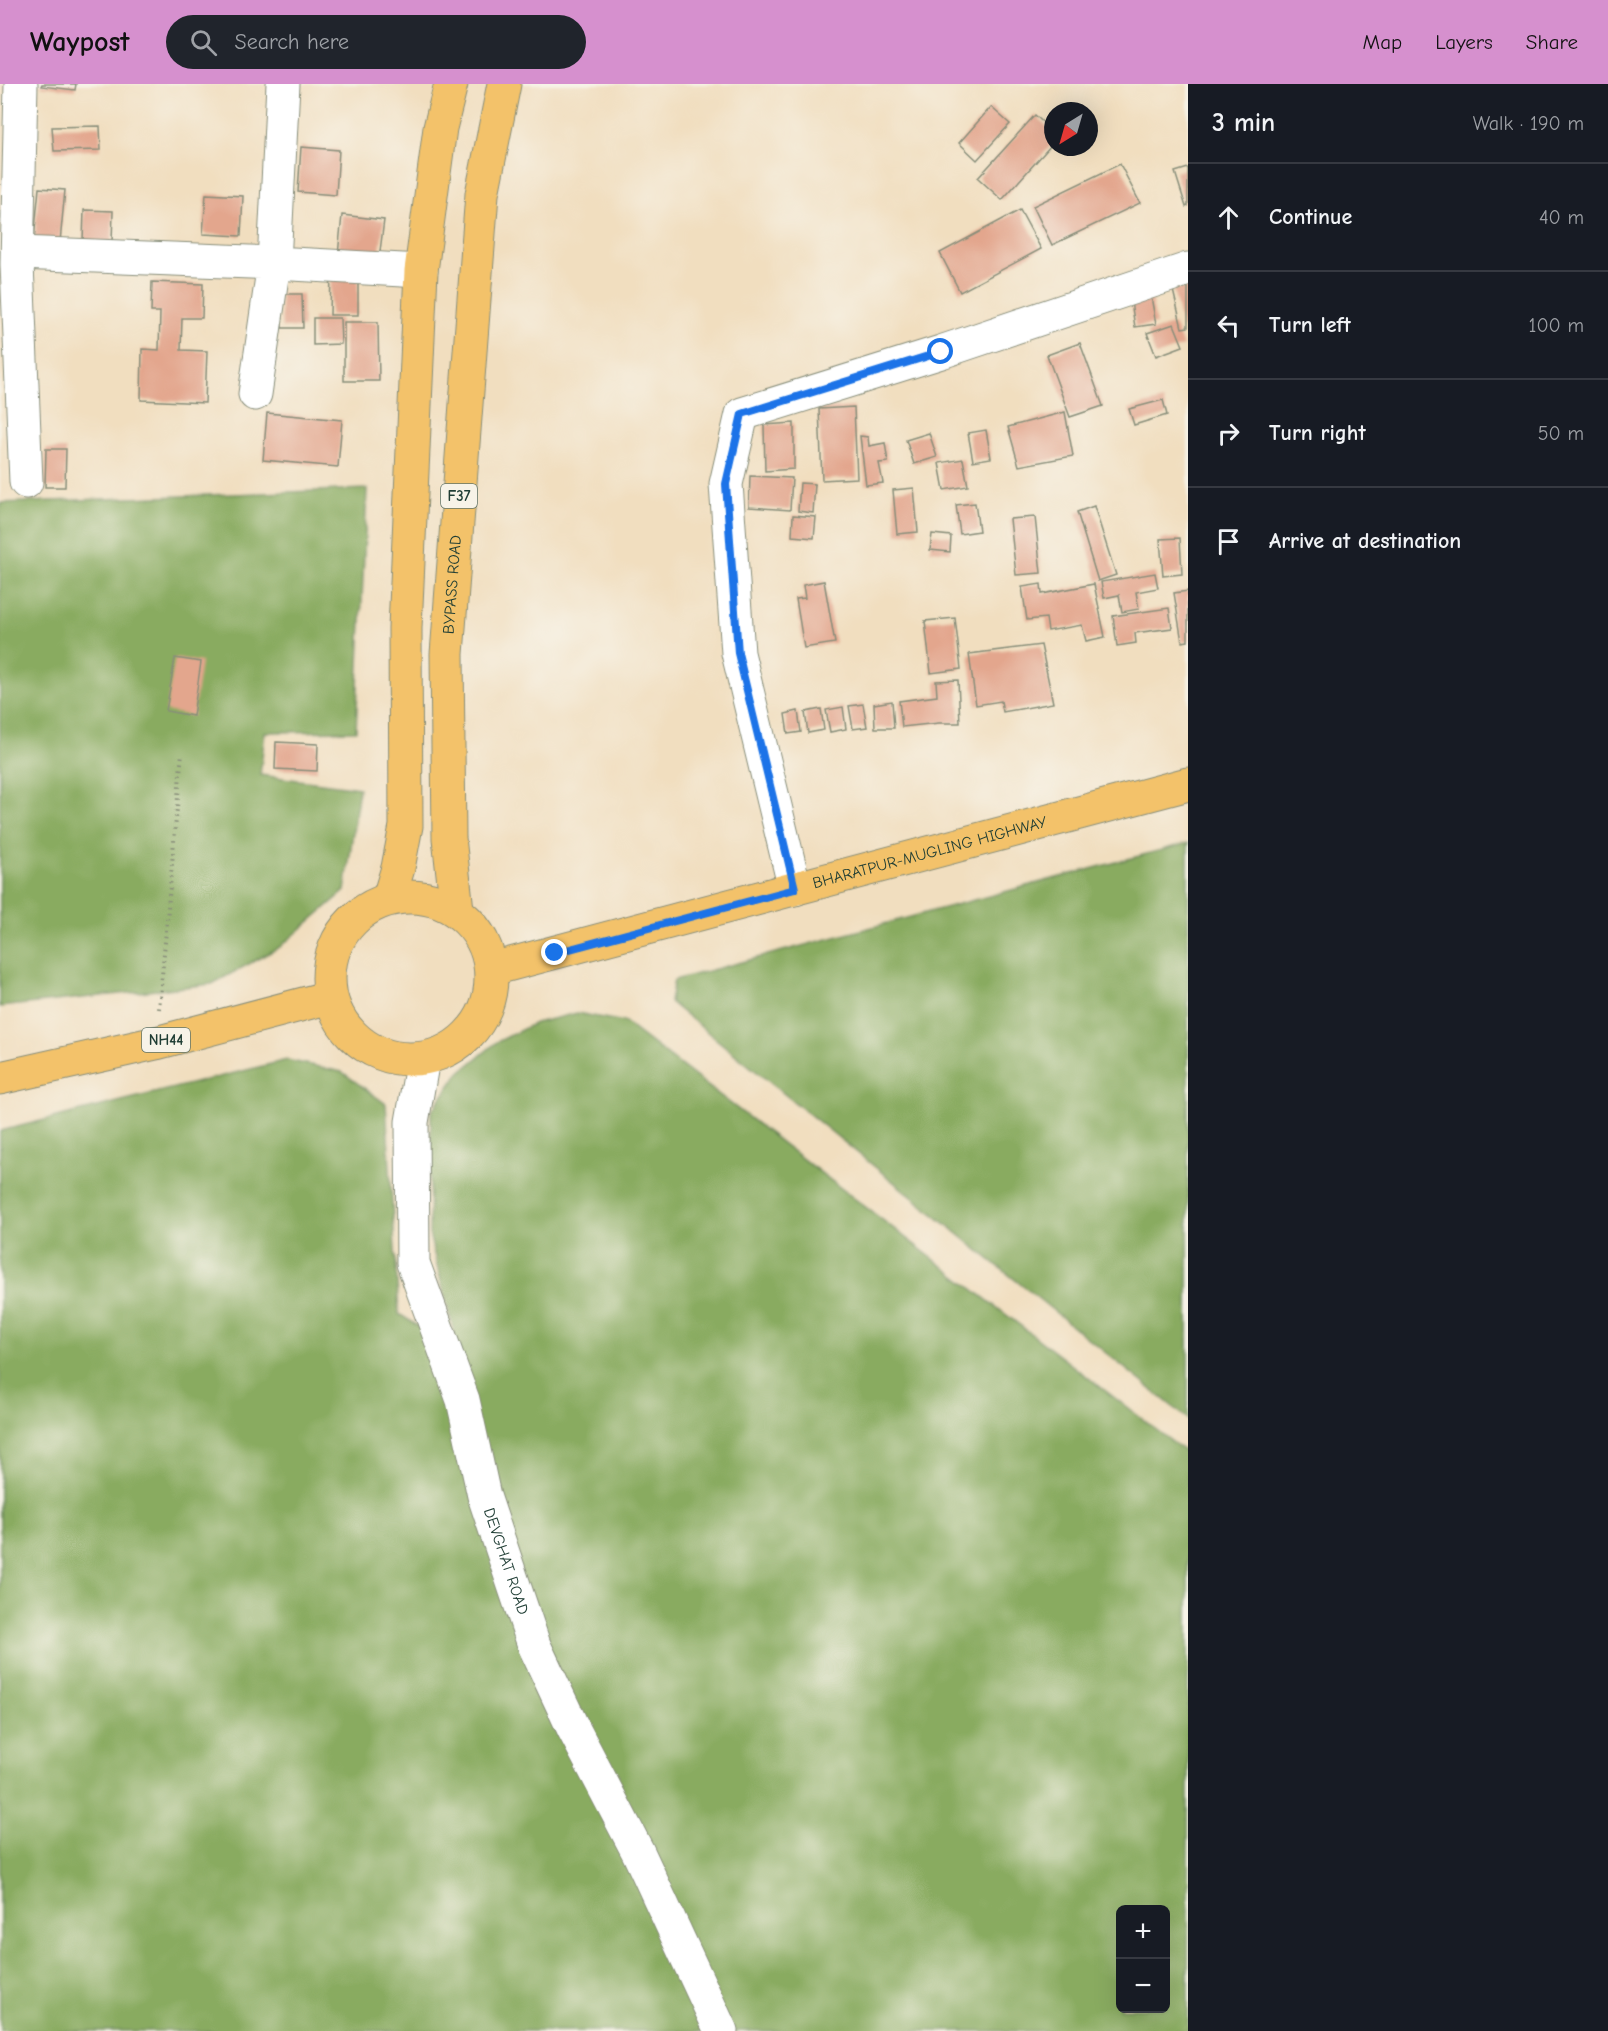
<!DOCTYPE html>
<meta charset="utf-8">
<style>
:root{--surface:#171b24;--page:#20242c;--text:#f1f3f6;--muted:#9ea1a6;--line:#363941;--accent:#d690ce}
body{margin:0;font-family:"Comic Neue",sans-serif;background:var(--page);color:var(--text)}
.controls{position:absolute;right:18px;bottom:18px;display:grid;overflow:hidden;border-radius:9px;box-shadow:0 6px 24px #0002}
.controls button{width:54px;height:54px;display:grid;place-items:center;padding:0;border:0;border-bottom:2px solid var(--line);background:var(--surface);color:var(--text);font:30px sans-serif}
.compass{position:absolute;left:1044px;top:18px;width:54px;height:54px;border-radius:50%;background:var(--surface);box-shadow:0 6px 24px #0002;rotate:217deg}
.stop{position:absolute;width:18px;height:18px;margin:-14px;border:4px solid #1a73e8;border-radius:50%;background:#fff}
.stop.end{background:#1a73e8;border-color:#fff;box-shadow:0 2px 6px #0008}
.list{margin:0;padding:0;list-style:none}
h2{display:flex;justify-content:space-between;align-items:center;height:78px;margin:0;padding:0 24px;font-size:26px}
h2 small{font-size:20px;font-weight:400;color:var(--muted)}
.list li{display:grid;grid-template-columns:39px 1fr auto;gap:18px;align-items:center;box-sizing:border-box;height:108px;padding:0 24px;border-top:2px solid var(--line)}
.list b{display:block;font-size:22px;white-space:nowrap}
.list em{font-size:20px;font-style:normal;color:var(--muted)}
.icon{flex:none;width:33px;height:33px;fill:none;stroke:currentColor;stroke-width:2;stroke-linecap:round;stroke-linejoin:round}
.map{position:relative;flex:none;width:1188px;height:1947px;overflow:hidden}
header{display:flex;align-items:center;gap:36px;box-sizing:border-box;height:84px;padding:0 30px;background:var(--accent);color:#111}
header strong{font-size:28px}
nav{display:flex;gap:33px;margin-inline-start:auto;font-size:21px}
.search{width:420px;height:54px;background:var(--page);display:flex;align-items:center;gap:15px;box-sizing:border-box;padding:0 21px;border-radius:33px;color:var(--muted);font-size:22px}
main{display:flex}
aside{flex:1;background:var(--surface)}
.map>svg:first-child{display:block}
</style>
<header>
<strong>Waypost</strong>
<div class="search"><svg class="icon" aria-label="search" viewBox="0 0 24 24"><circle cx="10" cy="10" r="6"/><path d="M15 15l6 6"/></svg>Search here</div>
<nav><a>Map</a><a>Layers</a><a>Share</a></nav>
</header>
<main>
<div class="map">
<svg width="1188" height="1947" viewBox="0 0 1188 1947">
<rect width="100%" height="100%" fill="#f7f3e8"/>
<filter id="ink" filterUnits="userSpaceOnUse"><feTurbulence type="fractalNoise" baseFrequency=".0167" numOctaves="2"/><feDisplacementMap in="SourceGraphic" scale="12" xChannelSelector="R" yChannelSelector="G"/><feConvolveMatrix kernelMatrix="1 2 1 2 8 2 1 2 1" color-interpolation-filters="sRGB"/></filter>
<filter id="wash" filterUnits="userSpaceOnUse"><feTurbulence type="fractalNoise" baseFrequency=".008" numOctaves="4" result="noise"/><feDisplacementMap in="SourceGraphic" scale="24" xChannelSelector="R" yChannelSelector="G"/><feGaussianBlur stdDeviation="1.35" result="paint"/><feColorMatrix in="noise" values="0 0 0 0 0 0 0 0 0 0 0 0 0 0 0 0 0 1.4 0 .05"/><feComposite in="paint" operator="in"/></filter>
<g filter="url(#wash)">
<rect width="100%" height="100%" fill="#f1debf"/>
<g fill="#89ab60" stroke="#54744a" stroke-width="1.5" fill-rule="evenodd">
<path d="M367 405 356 647 265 648 260 691 359 704 345 807 280 863 212 900 0 923V419Z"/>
<path d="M1188 759V1335L670 918 674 896Z"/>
<path d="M577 929 624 938 1188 1370V1947H0V1047L287 976 342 988 386 1020 399 1230 459 1268 429 1150 431 1028 458 990 497 958 535 939ZM1120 1826H1166V1924H1120Z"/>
</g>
<g id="blocks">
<g fill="#e3a68d">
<path d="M42 0H76L75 6 41 2Z"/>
<path d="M991 23 1010 40 977 76 959 59Z"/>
<path d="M1035 31 1053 48V59L1002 116 978 94Z"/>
<path d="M100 42 101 66 54 67 52 43Z"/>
<path d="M301 63 339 66 336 111 298 108Z"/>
<path d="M1120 80 1140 119 1052 161 1033 122Z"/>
<path d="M1188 84V122L1186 123 1175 88Z"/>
<path d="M39 104 65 106 60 158 34 156Z"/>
<path d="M206 110 243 112 241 152 203 150Z"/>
<path d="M84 126 113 127 112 158 83 157Z"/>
<path d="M1020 126 1041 165 960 208 940 169Z"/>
<path d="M342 131 384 136 379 175 338 171Z"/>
<path d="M331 188 358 189V231H330Z"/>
<path d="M152 198 203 200 202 234H182L181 266 207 267 205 319 141 316 142 265 159 266 160 228H151Z"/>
<path d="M1188 203V243L1182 244 1173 206Z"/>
<path d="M1150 207 1156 240 1135 243 1130 211Z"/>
<path d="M280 210H302L303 244H282Z"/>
<path d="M313 234H340L341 260 313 261Z"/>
<path d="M344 238H378L379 297H344Z"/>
<path d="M1174 240 1183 262 1156 272 1147 249Z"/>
<path d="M1080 259 1103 322 1070 333 1047 271Z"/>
<path d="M1163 316 1167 331 1134 341 1129 325Z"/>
<path d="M854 323 857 394 822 396 819 325Z"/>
<path d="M1065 328 1073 372 1019 382 1008 343Z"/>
<path d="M267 329 342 336 338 383 263 376Z"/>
<path d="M794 339V385L765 387 764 341Z"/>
<path d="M986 346 991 374 973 377 968 349Z"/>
<path d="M929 349 937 373 914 380 906 356Z"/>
<path d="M860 352 868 353 869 362 885 359 888 378 879 379 883 399 866 401Z"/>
<path d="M46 365H66L65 403H45Z"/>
<path d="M963 375 968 402 944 406 939 379Z"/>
<path d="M750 392 792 394 790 426 749 423Z"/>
<path d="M800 399 815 400 813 429 798 427Z"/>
<path d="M914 404 918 448 897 450 893 406Z"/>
<path d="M975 419 979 447 960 450 956 421Z"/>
<path d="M1094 422 1116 491 1098 497 1077 428Z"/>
<path d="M793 431 816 433 814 454 792 452Z"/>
<path d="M1035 433 1041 489 1016 491 1010 435Z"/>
<path d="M932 450 951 452 950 468 930 466Z"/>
<path d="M1180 454 1182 490 1163 492 1160 455Z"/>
<path d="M1155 489 1158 504 1136 508 1139 525 1122 528 1119 511 1104 514 1101 498Z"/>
<path d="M824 497 835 559 804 564 796 515 805 514 803 501Z"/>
<path d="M1041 500 1042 510 1094 500 1105 553 1086 557 1082 541 1048 547 1046 534 1027 536 1022 503Z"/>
<path d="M1188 507V557L1182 558 1174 509Z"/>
<path d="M1169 524 1172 544 1135 549 1136 559 1117 562 1113 532Z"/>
<path d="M955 534 961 585 931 589 925 537Z"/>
<path d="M1041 561 1053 619 1003 628 1001 617 976 621 969 570Z"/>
<path d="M175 574 201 578 193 632 166 627Z"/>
<path d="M958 596 960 639H939L902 643 899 617 937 612 936 597Z"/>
<path d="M892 617 894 644H875L874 620Z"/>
<path d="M863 620 867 643 853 645 849 622Z"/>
<path d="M843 623 846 645 830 648 826 626Z"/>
<path d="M821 625 824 646 808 649 805 628Z"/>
<path d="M798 627 801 648 788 650 785 630Z"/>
<path d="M276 658 318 660 317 687 275 685Z"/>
</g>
</g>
</g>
<g filter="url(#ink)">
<use href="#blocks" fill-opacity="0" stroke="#888e7a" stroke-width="1.5"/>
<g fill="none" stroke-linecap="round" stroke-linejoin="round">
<g stroke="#888e7a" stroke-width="35">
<g id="minor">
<path d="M21 0 17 180 26 398"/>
<path d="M283 0 274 179 421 187"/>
<path d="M18 169 274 179 255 310"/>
<path d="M795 805 738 569 726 400 742 330 941 268 1188 185"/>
<path id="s1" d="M423 975 412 1038 413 1179 463 1316 484 1412 534 1561 573 1644 638 1768 721 1947"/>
</g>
</g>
<g stroke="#888e7a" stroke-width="35">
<g id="major">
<path id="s2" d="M492 885 1188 700"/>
</g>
</g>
<g stroke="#888e7a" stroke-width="35">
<g id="highway">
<circle cx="410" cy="894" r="81"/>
<path d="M389 814 398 784 406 742 405 544 421 187 440 44 451 0"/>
<path id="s3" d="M457 826 449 754 447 570 482 110 504 0"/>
<path d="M0 994 156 959 330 913"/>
</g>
</g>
<path stroke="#888e7a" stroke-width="4" stroke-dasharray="1.5 4.5" stroke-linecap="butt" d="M159 925 182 668"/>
<use href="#minor" stroke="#fff" stroke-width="33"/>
<use href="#major" stroke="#f3c26a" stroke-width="33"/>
<use href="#highway" stroke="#f3c26a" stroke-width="33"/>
</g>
</g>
<g fill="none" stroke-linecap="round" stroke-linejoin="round" filter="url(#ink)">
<path stroke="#1a73e8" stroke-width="8" d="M555 869 795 805 738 569 726 400 742 330 941 268"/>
</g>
<g text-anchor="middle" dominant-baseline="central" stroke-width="4.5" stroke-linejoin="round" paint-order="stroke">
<g fill="#f7f3e8" stroke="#60746a" stroke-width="1.5">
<rect x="441" y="400" width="36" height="24" rx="4.5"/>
<rect x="142" y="944" width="48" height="24" rx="4.5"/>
</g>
<g font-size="15" font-weight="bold" fill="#1f3d34">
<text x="459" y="412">F37</text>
<text x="166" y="956">NH44</text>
</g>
<g font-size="16" fill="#1f3d34" stroke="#f7f3e8">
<text stroke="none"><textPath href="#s3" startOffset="326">BYPASS ROAD</textPath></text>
<text stroke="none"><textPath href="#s2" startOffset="453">BHARATPUR-MUGLING HIGHWAY</textPath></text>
<text stroke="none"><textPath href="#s1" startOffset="518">DEVGHAT ROAD</textPath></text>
</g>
</g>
</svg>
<div class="controls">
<button>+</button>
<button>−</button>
</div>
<svg class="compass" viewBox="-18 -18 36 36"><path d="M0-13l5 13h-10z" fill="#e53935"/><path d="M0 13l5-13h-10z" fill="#9ea1a6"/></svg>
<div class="stop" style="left:941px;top:268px"></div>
<div class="stop end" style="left:555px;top:869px"></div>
</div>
<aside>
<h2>3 min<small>Walk · 190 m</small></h2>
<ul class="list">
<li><svg class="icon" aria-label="ahead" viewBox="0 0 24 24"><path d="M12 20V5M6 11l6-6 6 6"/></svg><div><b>Continue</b></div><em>40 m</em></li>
<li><svg class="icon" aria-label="left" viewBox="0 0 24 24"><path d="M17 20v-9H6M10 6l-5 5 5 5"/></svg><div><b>Turn left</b></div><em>100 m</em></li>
<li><svg class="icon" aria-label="right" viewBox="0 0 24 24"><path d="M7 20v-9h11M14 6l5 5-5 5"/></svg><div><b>Turn right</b></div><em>50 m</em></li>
<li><svg class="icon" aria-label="arrive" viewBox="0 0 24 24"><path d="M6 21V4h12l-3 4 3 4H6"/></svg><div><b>Arrive at destination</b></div></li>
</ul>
</aside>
</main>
